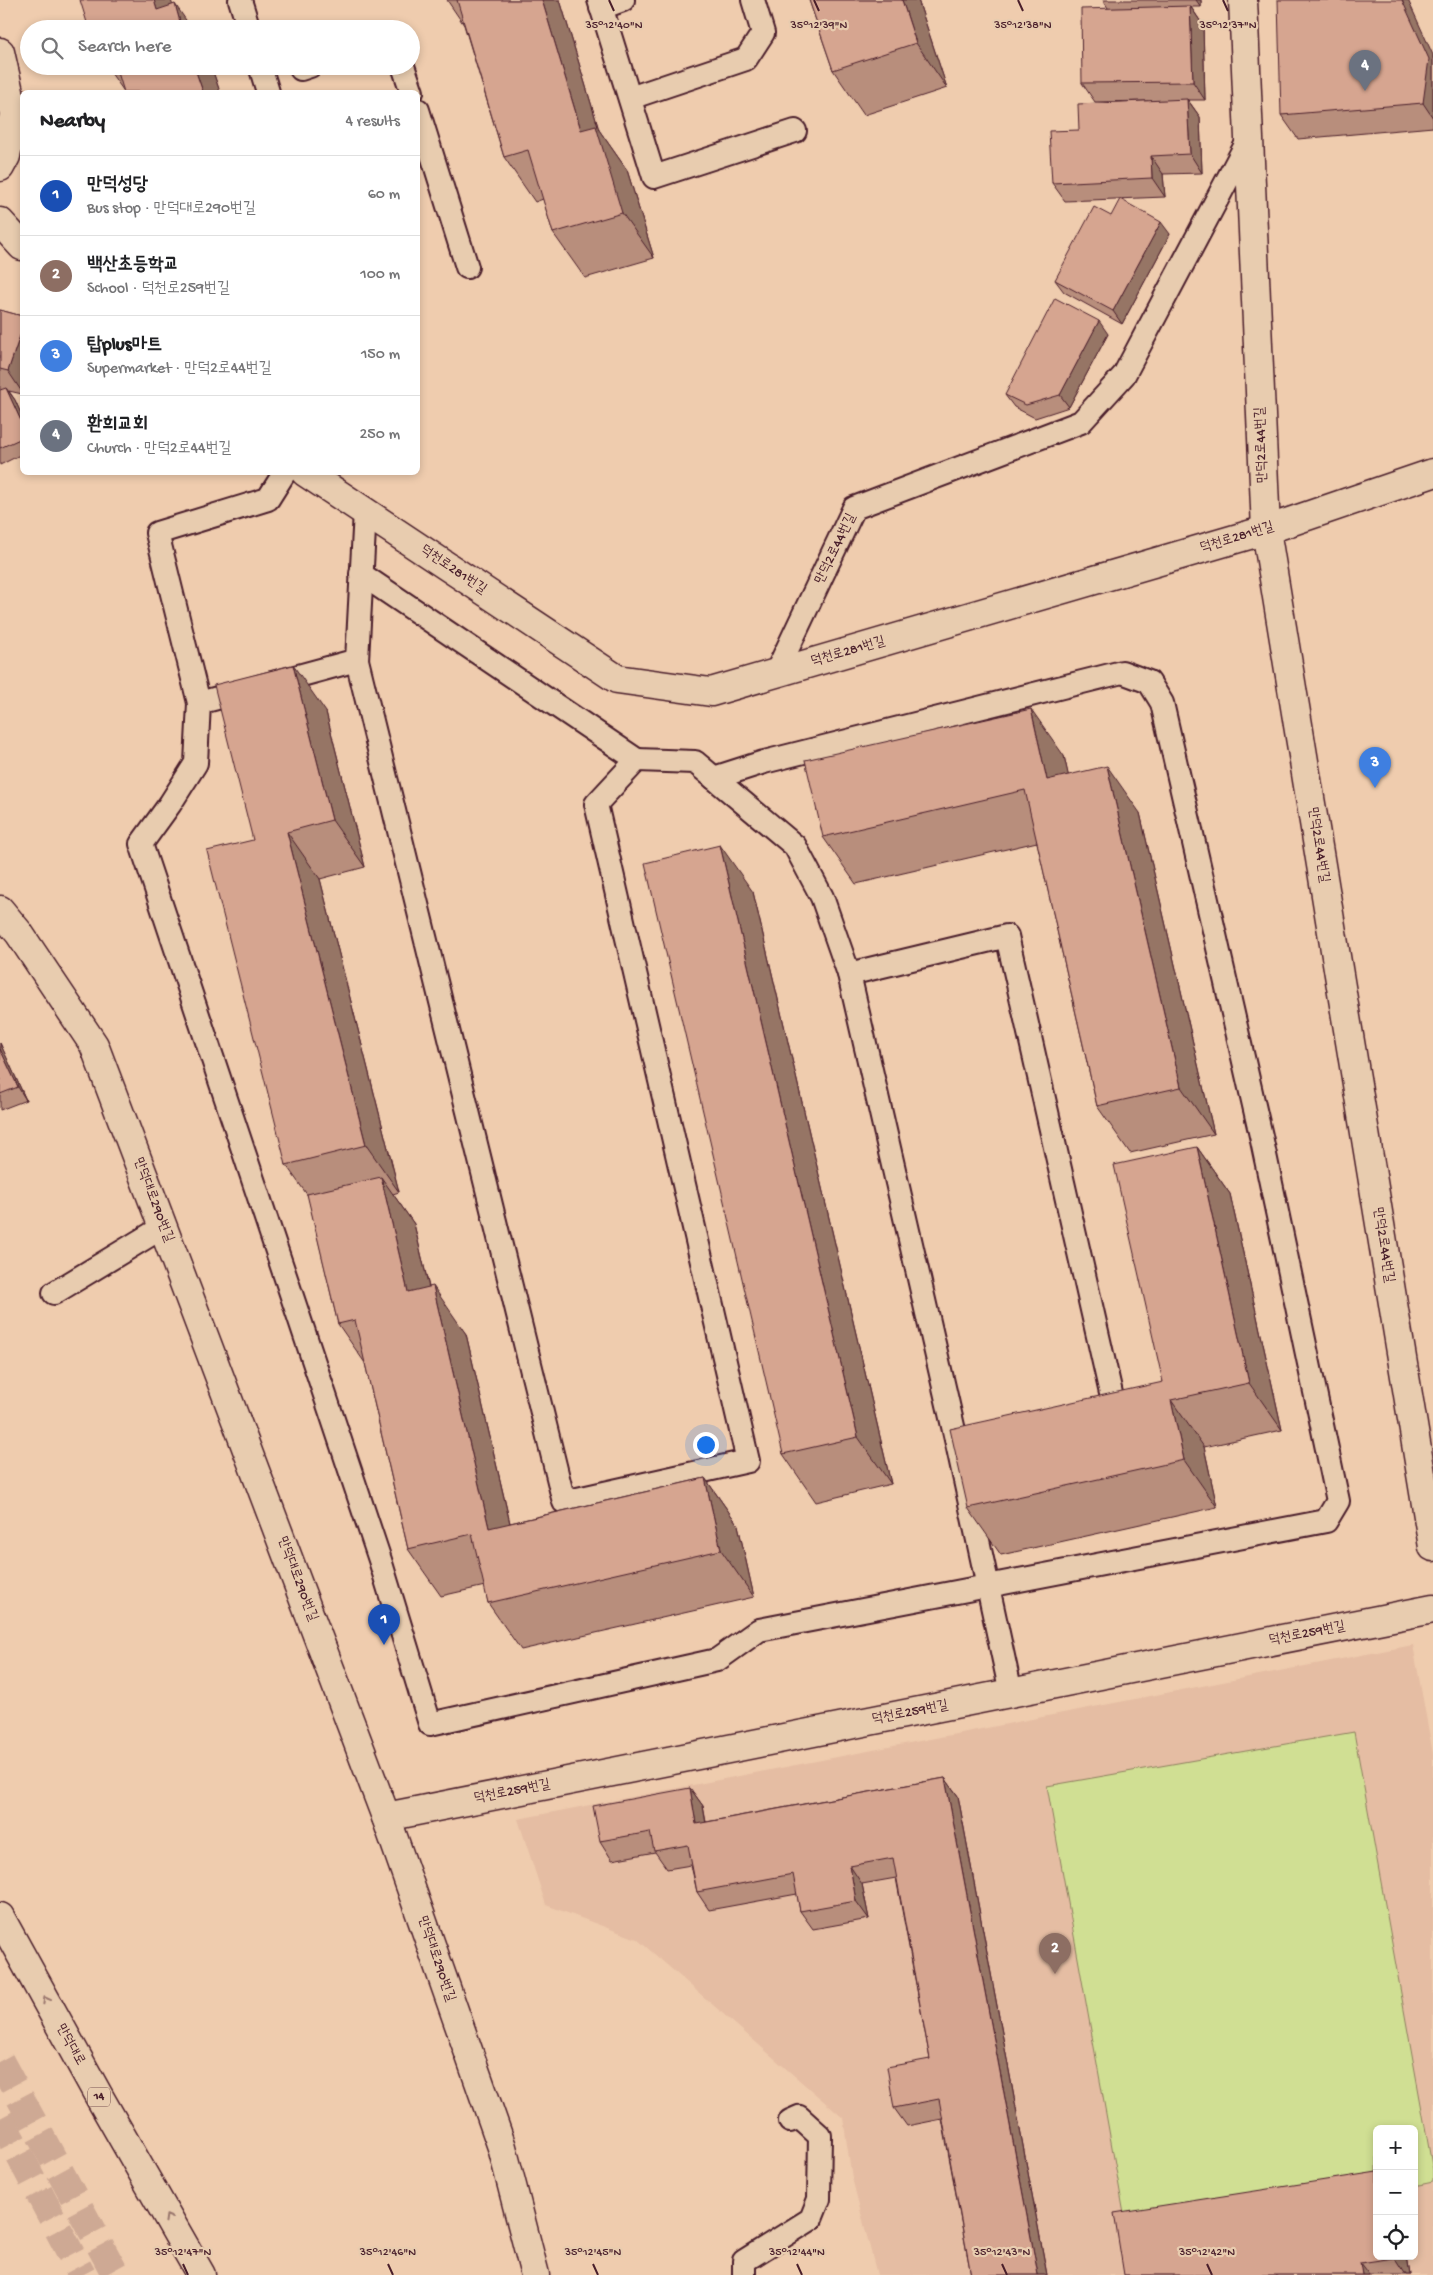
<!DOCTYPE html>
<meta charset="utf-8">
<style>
:root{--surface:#fff;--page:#f2f2f2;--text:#202124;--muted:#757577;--line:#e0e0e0;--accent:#db2777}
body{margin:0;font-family:"Gochi Hand","Poor Story",sans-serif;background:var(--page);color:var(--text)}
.controls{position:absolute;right:15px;bottom:15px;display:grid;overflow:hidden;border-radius:8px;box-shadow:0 2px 8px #0003}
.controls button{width:45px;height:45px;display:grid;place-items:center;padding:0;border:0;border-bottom:1px solid var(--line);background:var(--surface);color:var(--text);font:25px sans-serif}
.you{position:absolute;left:705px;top:1444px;width:18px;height:18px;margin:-12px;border:4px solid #fff;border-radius:50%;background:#1a73e8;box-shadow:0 0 0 8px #1a73e833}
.badge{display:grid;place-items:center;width:32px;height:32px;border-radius:50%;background:var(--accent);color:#fff;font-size:16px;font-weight:700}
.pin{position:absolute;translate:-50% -41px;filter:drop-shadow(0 1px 2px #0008)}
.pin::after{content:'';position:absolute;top:26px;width:18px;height:15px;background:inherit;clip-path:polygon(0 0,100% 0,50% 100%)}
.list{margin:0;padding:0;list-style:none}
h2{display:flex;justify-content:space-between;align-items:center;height:65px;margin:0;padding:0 20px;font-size:21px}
h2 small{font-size:16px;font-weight:400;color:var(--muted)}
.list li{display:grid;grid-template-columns:32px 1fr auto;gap:15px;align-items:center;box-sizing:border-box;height:80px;padding:0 20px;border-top:1px solid var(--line)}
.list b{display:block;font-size:19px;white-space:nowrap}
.list p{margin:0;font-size:16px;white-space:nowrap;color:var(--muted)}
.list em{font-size:16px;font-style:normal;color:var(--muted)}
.icon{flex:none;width:28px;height:28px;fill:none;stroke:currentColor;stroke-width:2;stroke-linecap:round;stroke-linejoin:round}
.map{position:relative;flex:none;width:1433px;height:2275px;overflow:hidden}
.search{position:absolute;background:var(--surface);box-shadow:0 2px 8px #0003;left:20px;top:20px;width:400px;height:55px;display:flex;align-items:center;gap:12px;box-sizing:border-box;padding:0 18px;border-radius:28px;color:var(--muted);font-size:19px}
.panel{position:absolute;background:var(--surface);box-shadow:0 2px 8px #0003;left:20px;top:90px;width:400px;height:385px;border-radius:8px}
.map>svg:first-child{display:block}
</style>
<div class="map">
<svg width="1433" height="2275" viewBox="0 0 1433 2275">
<rect width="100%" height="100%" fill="#efccae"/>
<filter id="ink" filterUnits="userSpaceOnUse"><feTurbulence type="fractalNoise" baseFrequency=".02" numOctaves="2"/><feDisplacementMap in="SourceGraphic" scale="10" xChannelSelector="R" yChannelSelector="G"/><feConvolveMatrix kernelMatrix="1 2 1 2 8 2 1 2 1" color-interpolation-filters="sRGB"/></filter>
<g filter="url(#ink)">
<path fill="#e5bda3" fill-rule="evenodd" d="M1413 1645 1433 1754V2275H877L852 2178 843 2118 637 1939 546 1905 518 1819ZM1377 2129H1414V2256H1377Z"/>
<path fill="#d0df93" stroke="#8d7f5f" d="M1354 1732 1433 2171V2182L1414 2186V2129H1377V2192L1128 2236 1047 1786Z"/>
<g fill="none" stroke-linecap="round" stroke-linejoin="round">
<g stroke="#cea994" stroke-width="28" stroke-dasharray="28 14" stroke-linecap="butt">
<path d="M0 2061 116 2275"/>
<path d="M0 2118 82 2275"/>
</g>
<g stroke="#4a1f2b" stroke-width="26">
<g id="lane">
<path d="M240 0 249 29"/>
<path d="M599 0 654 177 795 131"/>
<path d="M601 8 623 0"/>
<path d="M260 66 268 92"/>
<path d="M403 66 412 92"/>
<path d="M301 69 310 66"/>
<path d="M630 98 746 59 763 33 753 0"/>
<path d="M418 110 467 267"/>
<path d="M285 472 268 499 157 533 199 703 357 660 365 511"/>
<path d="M357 660 564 1502 748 1461 596 804 637 760 361 574"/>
<path d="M776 673 854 508 1081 422 1124 375 1249 139"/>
<path d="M199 703 196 763 170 804 141 844 380 1560 430 1724 717 1660 759 1630 1326 1521 1338 1501 1261 1136 1162 703 1149 682 1122 672 764 762 714 778"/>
<path d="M637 760 695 762 795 846 822 897 849 974 958 1448 1011 1693"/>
<path d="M849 974 1007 936 1115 1411 1103 1414"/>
<path d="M54 1293 163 1227"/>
<path d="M744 2275V2261L811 2219 819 2199 820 2136 799 2117 790 2121"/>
</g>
</g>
<g stroke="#4a1f2b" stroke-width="31">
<g id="street">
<path d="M1243 0 1266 530 1433 1547"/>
<path d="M0 910 19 933 94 1045 386 1817 502 2147 535 2275"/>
<path d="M386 1817 1433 1609"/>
</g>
</g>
<g stroke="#4a1f2b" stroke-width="31">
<g id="secondary">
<path d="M0 52 14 114 6 156 0 167"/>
<path d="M0 222 22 246"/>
<path d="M305 472 617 679 711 692 1266 530 1433 473"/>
</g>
</g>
<g stroke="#4a1f2b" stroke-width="31">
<path id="primary" d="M0 1917 101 2100 201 2275"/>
</g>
<use href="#lane" stroke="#e8ccaf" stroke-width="22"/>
<use href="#street" stroke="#e8ccaf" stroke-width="28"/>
<use href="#secondary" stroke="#e8ccaf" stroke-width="28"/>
<use href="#primary" stroke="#e8ccaf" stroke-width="28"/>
</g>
<g fill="#b88e7c" stroke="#4a1f2b">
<path d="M447 0H560L599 130 627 170 654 258 585 278 553 233 543 199 535 202 504 157 464 25Z"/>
<path d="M809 0H918L947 88 864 115 833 70Z"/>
<path d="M1103 0H1201V7H1191L1203 25 1205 100H1188L1200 117 1202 173 1163 174 1165 197 1065 201 1052 183 1079 130 1148 101 1095 102 1082 83 1108 8Z"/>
<path d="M1433 55V127L1298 139 1281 115Z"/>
<path d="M106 66H211L220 92H124L123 90Z"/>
<path d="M1111 216 1170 234 1122 324 1064 292 1055 280Z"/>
<path d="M0 310 22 316V394L9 391 15 400 22 416V454L0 465Z"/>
<path d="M1108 334 1069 407 1035 418 1014 407 1005 395Z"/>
<path d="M326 712 365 867 320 879 399 1192 393 1194 414 1224 429 1287 466 1334 510 1523 705 1478 738 1525 754 1597 521 1650 488 1603 485 1586 441 1596 408 1549 365 1363 338 1324 308 1196 286 1165 253 840Z"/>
<path d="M1064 756 1068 775 1140 813 1214 1134 1130 1153 1097 1106 1037 842 856 884 823 837Z"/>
<path d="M753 892 891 1484 816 1502 783 1454Z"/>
<path d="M0 1043 26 1100 0 1110Z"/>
<path d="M1197 1147 1230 1194 1282 1430 1204 1447 1217 1507 1001 1555 968 1508 1163 1382Z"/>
<path d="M945 1778 958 1796 1047 2275H971L942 2119 907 2126 894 2108 930 2059 896 1878 862 1884 869 1919 813 1929 800 1911 797 1894 709 1910 697 1892 691 1865 667 1869 655 1852 612 1860 600 1841 690 1788 703 1806 706 1822Z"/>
<path d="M1407 2256 1410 2275H1124Z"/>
</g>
<g fill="#967465" stroke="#4a1f2b">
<path d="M154 0H171L180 29 157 10Z"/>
<path d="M542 0H560L599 130 627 170 654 258 622 213 581 130Z"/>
<path d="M902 0H918L947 88 916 43Z"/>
<path d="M1196 0H1201V7Z"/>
<path d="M1402 0H1408L1433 55V118L1423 103Z"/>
<path d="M175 4 192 29H182Z"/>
<path d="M1190 6 1203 25 1205 100 1193 82Z"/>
<path d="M194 66H211L220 92H203Z"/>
<path d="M1187 99 1200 117 1202 173 1190 154Z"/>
<path d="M1151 156 1163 174 1165 197 1152 178Z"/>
<path d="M1161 222 1170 234 1122 324 1113 311Z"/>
<path d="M1099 321 1108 334 1069 407 1060 395Z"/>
<path d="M22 330V392L8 371Z"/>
<path d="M6 388 15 400 22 416V423Z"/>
<path d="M293 665 326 712 365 867 332 820Z"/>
<path d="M1031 709 1064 756 1080 827 1047 780Z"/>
<path d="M1107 766 1140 813 1214 1134 1181 1087Z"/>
<path d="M287 832 320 879 399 1192 366 1145Z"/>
<path d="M720 845 753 892 891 1484 858 1437Z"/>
<path d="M0 1043 26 1100 18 1087 0 1049Z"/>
<path d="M1197 1147 1230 1194 1282 1430 1249 1383Z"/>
<path d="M381 1177 414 1224 441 1339 408 1292Z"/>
<path d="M433 1286 466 1334 522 1575 489 1528Z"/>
<path d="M1171 1400 1204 1447 1217 1507 1184 1460Z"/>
<path d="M705 1478 738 1525 754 1597 721 1550Z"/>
<path d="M945 1778 958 1796 1047 2275H1038Z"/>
<path d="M690 1788 703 1806 709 1842 696 1824Z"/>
<path d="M850 1866 862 1884 869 1919 856 1901Z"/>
<path d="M1394 2256H1407L1410 2275H1406Z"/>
<path d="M1360 2263 1369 2275H1362Z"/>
</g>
<g fill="#d6a590" stroke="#4a1f2b">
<path d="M80 0H154L157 10 175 4 182 29H89Z"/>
<path d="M457 0H542L581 130 596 126 622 213 553 233 528 150 504 157Z"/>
<path d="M809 0H902L916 43 833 70Z"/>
<path d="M1278 0H1402L1429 59 1423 103 1281 115Z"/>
<path d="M1190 6 1193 82 1082 83 1081 9Z"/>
<path d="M116 66H194L203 92H124Z"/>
<path d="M1187 99 1190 154 1151 156 1152 178 1052 183 1049 131 1079 130 1078 104Z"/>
<path d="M1120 199 1161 222 1113 311 1055 280 1094 207 1111 216Z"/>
<path d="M1055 298 1099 321 1060 395 1026 405 1005 395Z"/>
<path d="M0 310 22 316V330L8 371 0 369Z"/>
<path d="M6 388 22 423V438L0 448V390Z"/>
<path d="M293 665 332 820 287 832 366 1145 286 1165 207 851 253 840 214 685Z"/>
<path d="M1031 709 1047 780 1107 766 1181 1087 1097 1106 1025 790 823 837 805 760Z"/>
<path d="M720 845 858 1437 783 1454 645 863Z"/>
<path d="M0 1049 18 1087 0 1094Z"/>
<path d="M1197 1147 1249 1383 1171 1400 1184 1460 968 1508 950 1429 1163 1382 1114 1165Z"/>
<path d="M381 1177 408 1292 433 1286 489 1528 705 1478 721 1550 488 1603 472 1534 408 1549 355 1320 338 1324 307 1194Z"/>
<path d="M945 1778 1038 2275H971L939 2099 894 2108 887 2067 930 2059 893 1858 850 1866 856 1901 800 1911 793 1874 697 1892 688 1845 654 1851 650 1832 600 1841 593 1806 690 1788 696 1824Z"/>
<path d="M1377 2172V2256H1394V2258L1360 2263 1362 2275H1124L1114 2213Z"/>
</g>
<defs><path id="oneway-chevron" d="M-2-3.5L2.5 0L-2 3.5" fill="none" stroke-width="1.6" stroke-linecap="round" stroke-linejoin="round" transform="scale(1.25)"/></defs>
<g stroke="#99766d">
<use href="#oneway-chevron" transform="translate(46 2000) rotate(-119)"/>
<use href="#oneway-chevron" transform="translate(168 2218) rotate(-120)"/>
</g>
</g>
<path fill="none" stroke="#4a1f2b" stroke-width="2" d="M609 0 614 11M814 0 819 11M1018 0 1023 11M1223 0 1228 11M183 2264 188 2275M388 2264 393 2275M593 2264 598 2275M797 2264 802 2275M1002 2264 1007 2275M1207 2264 1212 2275"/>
<g text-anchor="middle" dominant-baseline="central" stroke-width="4.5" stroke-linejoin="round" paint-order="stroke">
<rect fill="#e8ccaf" stroke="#795353" stroke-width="1" x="88" y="2087.5" width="22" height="19" rx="4"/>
<g font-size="12" font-weight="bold" fill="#4a1f2b">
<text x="99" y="2097">14</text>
</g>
<g font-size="14" fill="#4a1f2b" stroke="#e8ccaf">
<text transform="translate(1262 445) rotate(-92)">만덕2로44번길</text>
<text transform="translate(1237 538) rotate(-17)">덕천로281번길</text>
<text transform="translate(836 549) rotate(-64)">만덕2로44번길</text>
<text transform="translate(453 570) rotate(34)">덕천로281번길</text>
<text transform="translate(848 652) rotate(-16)">덕천로281번길</text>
<text transform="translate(1318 845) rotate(81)">만덕2로44번길</text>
<text transform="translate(153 1200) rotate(69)">만덕대로290번길</text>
<text transform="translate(1383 1245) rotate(81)">만덕2로44번길</text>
<text transform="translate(297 1579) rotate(69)">만덕대로290번길</text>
<text transform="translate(1307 1634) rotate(-11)">덕천로259번길</text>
<text transform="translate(910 1713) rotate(-11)">덕천로259번길</text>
<text transform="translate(512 1792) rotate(-11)">덕천로259번길</text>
<text transform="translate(436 1959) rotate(71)">만덕대로290번길</text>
<text transform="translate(70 2045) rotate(61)">만덕대로</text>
</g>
</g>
<g font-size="12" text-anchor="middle" fill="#4a1f2b" stroke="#e8ccaf" stroke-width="4.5" stroke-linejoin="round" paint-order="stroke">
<text x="614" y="28">35°12'40"N</text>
<text x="819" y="28">35°12'39"N</text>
<text x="1023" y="28">35°12'38"N</text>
<text x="1228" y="28">35°12'37"N</text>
<text x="183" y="2255">35°12'47"N</text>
<text x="388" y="2255">35°12'46"N</text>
<text x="593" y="2255">35°12'45"N</text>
<text x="797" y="2255">35°12'44"N</text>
<text x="1002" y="2255">35°12'43"N</text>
<text x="1207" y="2255">35°12'42"N</text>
</g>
</svg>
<div class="controls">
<button>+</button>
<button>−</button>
<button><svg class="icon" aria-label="locate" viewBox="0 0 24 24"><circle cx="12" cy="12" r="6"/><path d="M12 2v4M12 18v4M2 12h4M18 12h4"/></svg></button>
</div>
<div class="you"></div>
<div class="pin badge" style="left:384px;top:1645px;background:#1a4fb4">1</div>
<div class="pin badge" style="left:1055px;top:1974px;background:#8d6e63">2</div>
<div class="pin badge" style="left:1375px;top:788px;background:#3f7fe0">3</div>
<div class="pin badge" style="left:1365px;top:91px;background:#6b7280">4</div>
<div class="search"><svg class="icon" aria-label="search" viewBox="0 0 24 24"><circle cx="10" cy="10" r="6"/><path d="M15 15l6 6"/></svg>Search here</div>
<section class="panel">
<h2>Nearby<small>4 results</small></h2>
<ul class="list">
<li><span class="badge" style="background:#1a4fb4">1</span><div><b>만덕성당</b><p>Bus stop · 만덕대로290번길</p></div><em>60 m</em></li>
<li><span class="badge" style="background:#8d6e63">2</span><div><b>백산초등학교</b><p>School · 덕천로259번길</p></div><em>100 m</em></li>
<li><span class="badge" style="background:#3f7fe0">3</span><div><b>탑plus마트</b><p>Supermarket · 만덕2로44번길</p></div><em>150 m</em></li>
<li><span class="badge" style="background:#6b7280">4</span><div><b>환희교회</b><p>Church · 만덕2로44번길</p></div><em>250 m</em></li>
</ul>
</section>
</div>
